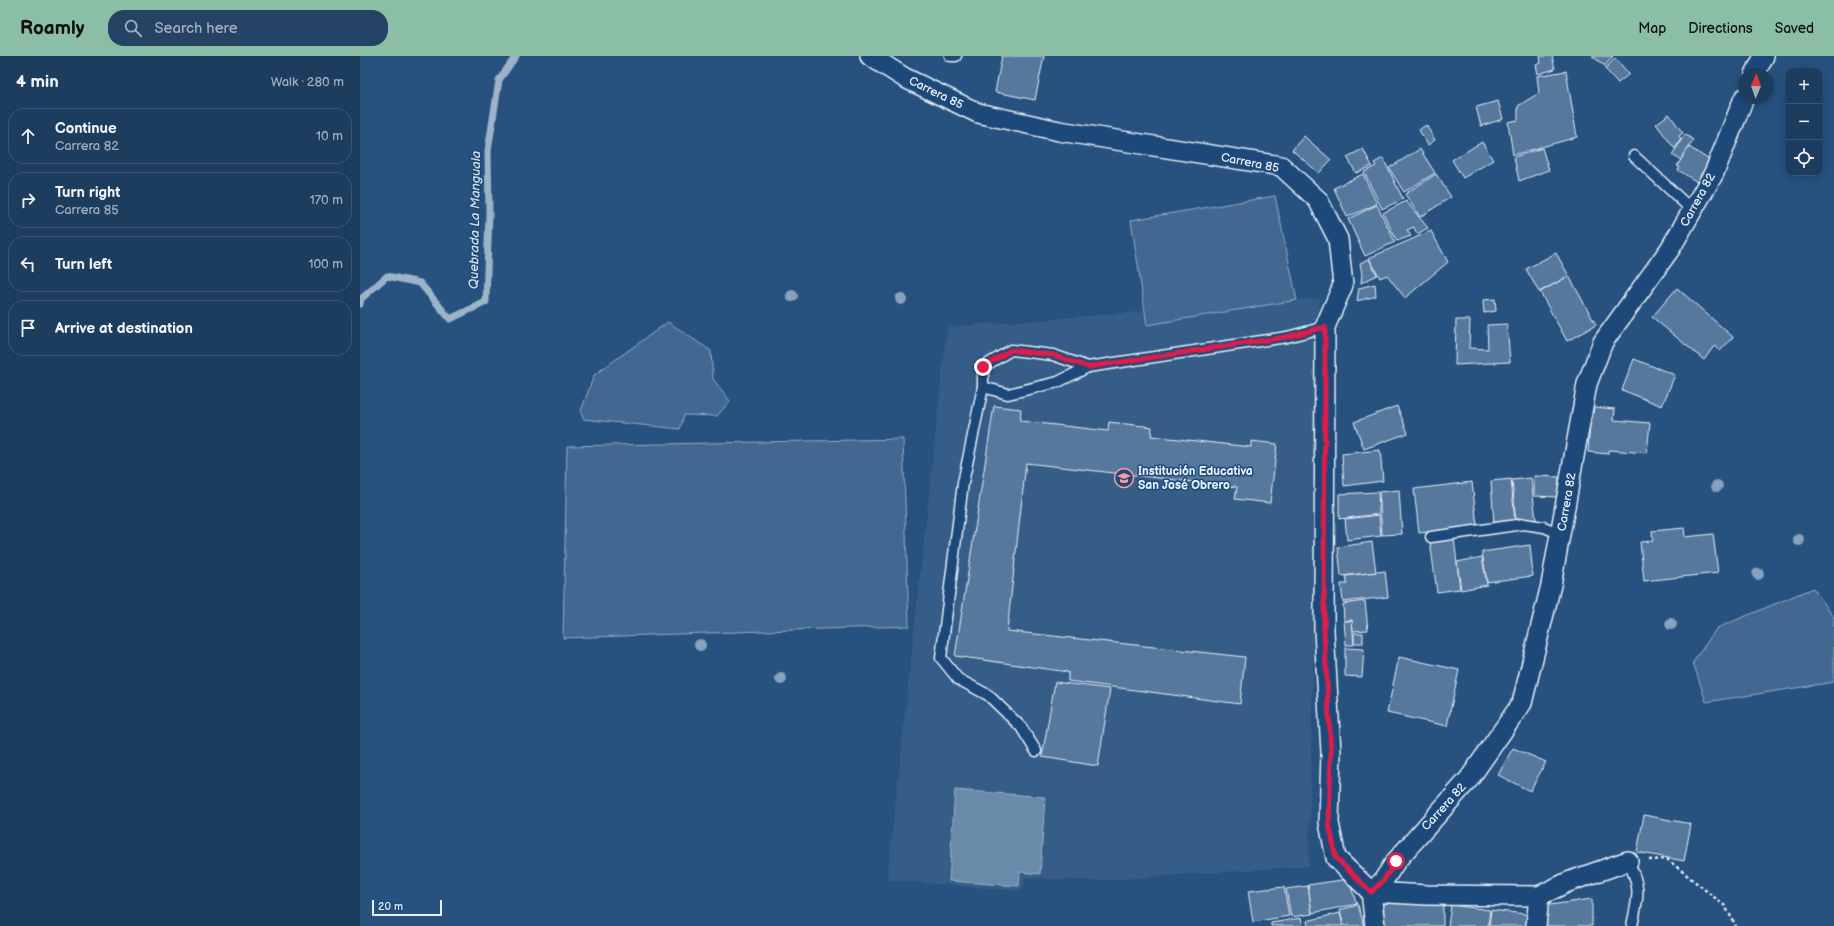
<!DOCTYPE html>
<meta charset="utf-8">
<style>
:root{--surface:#1d3d5f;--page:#254465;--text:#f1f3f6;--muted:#a0aebd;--line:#3b5674;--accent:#8abfa5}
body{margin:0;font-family:"Balsamiq Sans",sans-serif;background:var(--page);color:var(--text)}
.controls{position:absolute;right:12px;top:12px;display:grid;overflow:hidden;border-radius:8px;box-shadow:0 2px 10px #0003}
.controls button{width:36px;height:36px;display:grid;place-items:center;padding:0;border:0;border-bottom:1px solid var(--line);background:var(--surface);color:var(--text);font:20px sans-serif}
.compass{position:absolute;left:1378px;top:12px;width:36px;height:36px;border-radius:50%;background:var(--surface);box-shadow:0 2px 10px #0003;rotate:2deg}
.scale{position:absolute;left:12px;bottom:10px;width:70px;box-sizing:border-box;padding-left:4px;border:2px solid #e8f1f8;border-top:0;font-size:11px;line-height:14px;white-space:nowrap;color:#e8f1f8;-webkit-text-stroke:3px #1f4a7a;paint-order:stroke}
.stop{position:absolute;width:12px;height:12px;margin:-9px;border:3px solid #e11d48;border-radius:50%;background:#fff}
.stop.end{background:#e11d48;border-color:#fff;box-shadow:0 1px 4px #0008}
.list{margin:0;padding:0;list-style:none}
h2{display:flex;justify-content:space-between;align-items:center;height:52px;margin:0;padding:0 16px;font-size:17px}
h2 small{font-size:13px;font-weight:400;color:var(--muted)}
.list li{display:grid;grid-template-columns:26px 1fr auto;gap:12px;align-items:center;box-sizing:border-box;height:56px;margin:0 8px 8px;padding:0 8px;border:1px solid var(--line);border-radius:16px}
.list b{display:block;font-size:15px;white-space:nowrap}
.list p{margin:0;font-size:13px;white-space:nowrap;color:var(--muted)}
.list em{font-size:13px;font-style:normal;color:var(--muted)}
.icon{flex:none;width:22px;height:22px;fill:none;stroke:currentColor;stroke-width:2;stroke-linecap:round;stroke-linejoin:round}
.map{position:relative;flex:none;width:1474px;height:870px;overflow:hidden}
header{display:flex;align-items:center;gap:24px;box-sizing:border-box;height:56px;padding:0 20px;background:var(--accent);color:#111}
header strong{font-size:19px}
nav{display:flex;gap:22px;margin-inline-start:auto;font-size:14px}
.search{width:280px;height:36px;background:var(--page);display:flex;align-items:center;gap:10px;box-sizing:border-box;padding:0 14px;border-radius:16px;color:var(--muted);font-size:15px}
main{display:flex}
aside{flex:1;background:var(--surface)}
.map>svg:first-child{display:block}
</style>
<header>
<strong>Roamly</strong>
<div class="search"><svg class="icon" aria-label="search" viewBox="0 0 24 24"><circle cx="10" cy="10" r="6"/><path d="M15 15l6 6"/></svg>Search here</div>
<nav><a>Map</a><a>Directions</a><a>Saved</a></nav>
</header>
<main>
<aside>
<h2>4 min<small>Walk · 280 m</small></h2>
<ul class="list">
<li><svg class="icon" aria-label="ahead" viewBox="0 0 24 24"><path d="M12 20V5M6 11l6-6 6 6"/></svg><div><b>Continue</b><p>Carrera 82</p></div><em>10 m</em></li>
<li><svg class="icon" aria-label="right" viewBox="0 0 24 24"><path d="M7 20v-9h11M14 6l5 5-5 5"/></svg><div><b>Turn right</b><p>Carrera 85</p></div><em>170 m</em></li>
<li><svg class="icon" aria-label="left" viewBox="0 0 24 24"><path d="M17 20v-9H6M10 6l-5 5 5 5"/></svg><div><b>Turn left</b></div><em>100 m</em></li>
<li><svg class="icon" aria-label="arrive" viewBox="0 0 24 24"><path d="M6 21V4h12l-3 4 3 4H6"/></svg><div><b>Arrive at destination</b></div></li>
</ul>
</aside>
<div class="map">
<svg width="1474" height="870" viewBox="0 0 1474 870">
<rect width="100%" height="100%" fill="#27517f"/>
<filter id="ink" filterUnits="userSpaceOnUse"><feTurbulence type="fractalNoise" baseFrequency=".025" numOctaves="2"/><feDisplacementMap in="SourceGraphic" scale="8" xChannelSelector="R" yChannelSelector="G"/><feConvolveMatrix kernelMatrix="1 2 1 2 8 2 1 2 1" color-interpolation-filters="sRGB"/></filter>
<g filter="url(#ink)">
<path fill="#355d88" d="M960 242 949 810 734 825 665 822 662 835 527 824 587 271Z"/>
<g fill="#436891" stroke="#96acc4">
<path d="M915 140 937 244 787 269 771 164Z"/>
<path d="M308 266 351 295 353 323 370 345 357 360 324 359 320 373 223 363 221 355 234 319Z"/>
<path d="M543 383 549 570 203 582 207 390Z"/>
<path d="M1453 532 1474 561V626L1346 646 1333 606 1357 572Z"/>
</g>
<path fill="#6b8aaa" stroke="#9db3c9" d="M595 734 685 741 680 818 660 816 659 830 589 825Z"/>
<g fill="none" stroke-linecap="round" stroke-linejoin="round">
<path stroke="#9db3c9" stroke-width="7" d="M0 248 1 243 27 220 60 227 90 263 126 246 129 157 128 95 139 24 156 0"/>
</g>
<g fill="#57789d" stroke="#e8f1f8">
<path d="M642 0H684L675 44 635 36Z"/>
<path d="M1180 0H1192L1195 13 1178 18 1176 9 1181 7Z"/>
<path d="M1232 0H1253L1245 10Z"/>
<path d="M1255 2 1269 18 1258 27 1245 13Z"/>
<path d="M1206 15 1217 81 1153 99 1148 66 1158 64V50L1179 37 1177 20Z"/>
<path d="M1138 45 1143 63 1121 70 1116 51Z"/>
<path d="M1309 58 1323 77 1319 80 1321 83 1315 93 1296 68Z"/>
<path d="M1066 69 1075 84 1068 89 1059 74Z"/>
<path d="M1325 78 1333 84 1321 104 1312 99Z"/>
<path d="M944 80 971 104 959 117 932 94Z"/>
<path d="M1122 86 1133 104 1103 122 1092 104Z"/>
<path d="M1329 91 1351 105 1337 126 1318 114 1320 111 1317 110Z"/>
<path d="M1182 92 1189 114 1159 125 1154 101Z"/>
<path d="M1003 93 1012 110 996 117 987 101Z"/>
<path d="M1060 93 1075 117 1044 136 1029 112Z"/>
<path d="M1023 102 1043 143 1022 153 1004 116 1016 110 1014 107Z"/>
<path d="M1003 118 1017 148 987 161 974 132Z"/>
<path d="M1076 118 1091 141 1060 161 1045 138Z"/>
<path d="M1046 145 1068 172 1057 178 1054 171 1047 174 1051 180 1037 185 1023 157Z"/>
<path d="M1017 149 1035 186 1005 200 988 163Z"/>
<path d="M1071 175 1088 206 1045 242 1027 219 1020 222 1009 202Z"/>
<path d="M1196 197 1209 220 1179 236 1166 213Z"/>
<path d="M1009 203 1017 219 1001 227 1002 218 1000 207Z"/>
<path d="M1209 220 1236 269 1207 285 1180 236Z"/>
<path d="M1015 228 1016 240 997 245 999 232Z"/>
<path d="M1317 232 1373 281 1360 295 1354 290 1344 304 1292 261Z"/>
<path d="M1135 243 1136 255 1124 257 1123 244Z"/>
<path d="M1096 264H1110L1109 292 1128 293 1127 269 1147 268 1150 306 1095 309Z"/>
<path d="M1274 303 1315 319 1302 350 1262 334Z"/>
<path d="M634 350 661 353 660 365 748 375 749 366 792 371 791 380 891 391V385L917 388 910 447 875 443 877 431 666 407 647 575 885 601 880 648 708 625V616L595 600Z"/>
<path d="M1037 350 1048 377 1004 393 994 366Z"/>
<path d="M1234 351 1255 353 1254 364 1290 367 1287 397 1248 394V398L1228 396 1230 363H1232Z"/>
<path d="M1020 394 1023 425 984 430 982 398Z"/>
<path d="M1174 420 1199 421 1198 441 1174 440Z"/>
<path d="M1171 422 1176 464 1156 466 1152 424Z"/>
<path d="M1151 423 1155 466 1134 468 1131 425Z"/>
<path d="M1112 426 1117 470 1059 477 1054 433Z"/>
<path d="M1039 434 1042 478 1022 479 1019 436Z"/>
<path d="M1018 436 1019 458 979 463V438Z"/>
<path d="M1019 459 1021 480 987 484 985 463Z"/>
<path d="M1324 472 1325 481 1353 478 1358 517 1284 525 1280 486 1293 485 1292 475Z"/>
<path d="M1094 482 1100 533 1077 536 1070 485Z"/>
<path d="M1012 486 1016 516 981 520 978 491Z"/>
<path d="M1170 489 1173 520 1127 526 1122 496Z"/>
<path d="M1122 501 1127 529 1101 534 1097 506Z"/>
<path d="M1025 515 1028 541 983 546 981 528H987L986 520Z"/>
<path d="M1005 545 1008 574 993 575 992 564 984 565 983 548Z"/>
<path d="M984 565H992L994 589H986Z"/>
<rect x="994" y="577" width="9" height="10"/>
<path d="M985 592 1004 593 1002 621 985 620Z"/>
<path d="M1039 601 1099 614 1087 670 1027 657Z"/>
<path d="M695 626 750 633 738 710 682 701Z"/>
<path d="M1153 692 1186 706 1170 735 1138 719Z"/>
<path d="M1284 759 1331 768 1324 805 1277 796Z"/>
<path d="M988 823 997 848 952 857 948 829Z"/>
<path d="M948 830 952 858 931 861 926 833Z"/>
<path d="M924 831 929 860 893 866 888 835Z"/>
<path d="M1232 843V870H1182L1183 850Z"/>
<path d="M1024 846 1083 848V870H1023Z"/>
<path d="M998 849 1004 870H984L980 854Z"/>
<path d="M1091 849 1130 854 1128 870H1088Z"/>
<path d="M1131 854 1173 859 1172 870H1129Z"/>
<path d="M980 857 983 870H948L947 865Z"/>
<path d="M941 862 943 870H911V867Z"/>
</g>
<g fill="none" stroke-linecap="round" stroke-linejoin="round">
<g stroke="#e8f1f8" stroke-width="13">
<g id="lane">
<path d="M590 0H596"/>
<path d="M1274 100 1332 154"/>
<path d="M728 311 693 299 651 294 623 311V331L648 338 698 326 728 311 927 281 965 271"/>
<path d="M623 331 603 427 581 602 598 623 628 639 661 671 676 695"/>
<path d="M1071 481 1164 468 1184 471 1201 478"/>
<path d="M1268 805C1282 834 1278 840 1272 870"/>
</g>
</g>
<g stroke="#e8f1f8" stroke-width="22">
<g id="street">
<path d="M510 0 545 22 618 57 699 75 921 110 958 144 978 183 983 229 965 271 964 575 971 696 969 767 976 802 1011 836 1015 870"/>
<path d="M1395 18 1404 0"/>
<path d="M1011 836 1023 825 1036 805 1109 723 1162 647 1191 529 1227 328 1243 286 1310 193 1354 117 1384 42"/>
<path d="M1011 836 1067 839 1179 840 1208 826 1268 805"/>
<path d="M1176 870 1179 840"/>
</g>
</g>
<path stroke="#e8f1f8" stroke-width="2.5" stroke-dasharray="3 3" stroke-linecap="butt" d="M1289 804 1307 803 1365 850 1376 870"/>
<use href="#lane" stroke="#1f4a7a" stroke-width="10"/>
<use href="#street" stroke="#1f4a7a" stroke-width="19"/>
</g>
<g fill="#88a1bc">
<circle cx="432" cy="240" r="6"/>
<circle cx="541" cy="243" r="6"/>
<circle cx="1357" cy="430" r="6"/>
<circle cx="1439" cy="484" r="6"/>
<circle cx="1398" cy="518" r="6"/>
<circle cx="1311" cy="568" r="6"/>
<circle cx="340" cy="589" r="6"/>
<circle cx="421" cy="623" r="6"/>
</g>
</g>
<g fill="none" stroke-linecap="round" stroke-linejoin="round" filter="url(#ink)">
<path stroke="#e11d48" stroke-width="5" d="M623 311 651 294 693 299 728 311 926 281 965 271 964 575 971 696 969 767 976 802 1011 836 1023 825 1036 805"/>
</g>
<defs>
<g id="school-ring" transform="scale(1)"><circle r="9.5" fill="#1f4a7a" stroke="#ff9aa2" stroke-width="1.5"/><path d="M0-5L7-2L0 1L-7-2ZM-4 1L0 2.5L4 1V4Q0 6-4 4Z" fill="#ff9aa2"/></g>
</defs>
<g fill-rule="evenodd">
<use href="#school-ring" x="764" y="422"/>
</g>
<g text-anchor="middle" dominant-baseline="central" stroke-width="3" stroke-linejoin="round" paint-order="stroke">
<g font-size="12" fill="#e8f1f8" stroke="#1f4a7a">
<text transform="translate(576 37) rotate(26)">Carrera 85</text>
<text transform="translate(890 107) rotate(11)">Carrera 85</text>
<text transform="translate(1338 144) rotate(-61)">Carrera 82</text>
<text transform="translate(1207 446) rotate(-80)">Carrera 82</text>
<text transform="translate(1084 751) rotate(-48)">Carrera 82</text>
</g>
<g font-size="12" font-weight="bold" fill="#e8f1f8" stroke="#1f4a7a" text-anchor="start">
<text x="778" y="415">Institución Educativa<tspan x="778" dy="14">San José Obrero</tspan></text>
</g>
<g font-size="13" font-style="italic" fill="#d5e2ec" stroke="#1f4a7a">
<text transform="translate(115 164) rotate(-89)">Quebrada La Manguala</text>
</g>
</g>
</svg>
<div class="controls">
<button>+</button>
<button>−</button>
<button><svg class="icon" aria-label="locate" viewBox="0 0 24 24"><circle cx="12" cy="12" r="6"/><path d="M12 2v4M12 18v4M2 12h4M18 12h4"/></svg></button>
</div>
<svg class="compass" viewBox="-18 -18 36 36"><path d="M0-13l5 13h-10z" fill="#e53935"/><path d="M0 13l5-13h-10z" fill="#a0aebd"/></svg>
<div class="scale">20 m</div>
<div class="stop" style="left:1036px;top:805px"></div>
<div class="stop end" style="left:623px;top:311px"></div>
</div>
</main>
